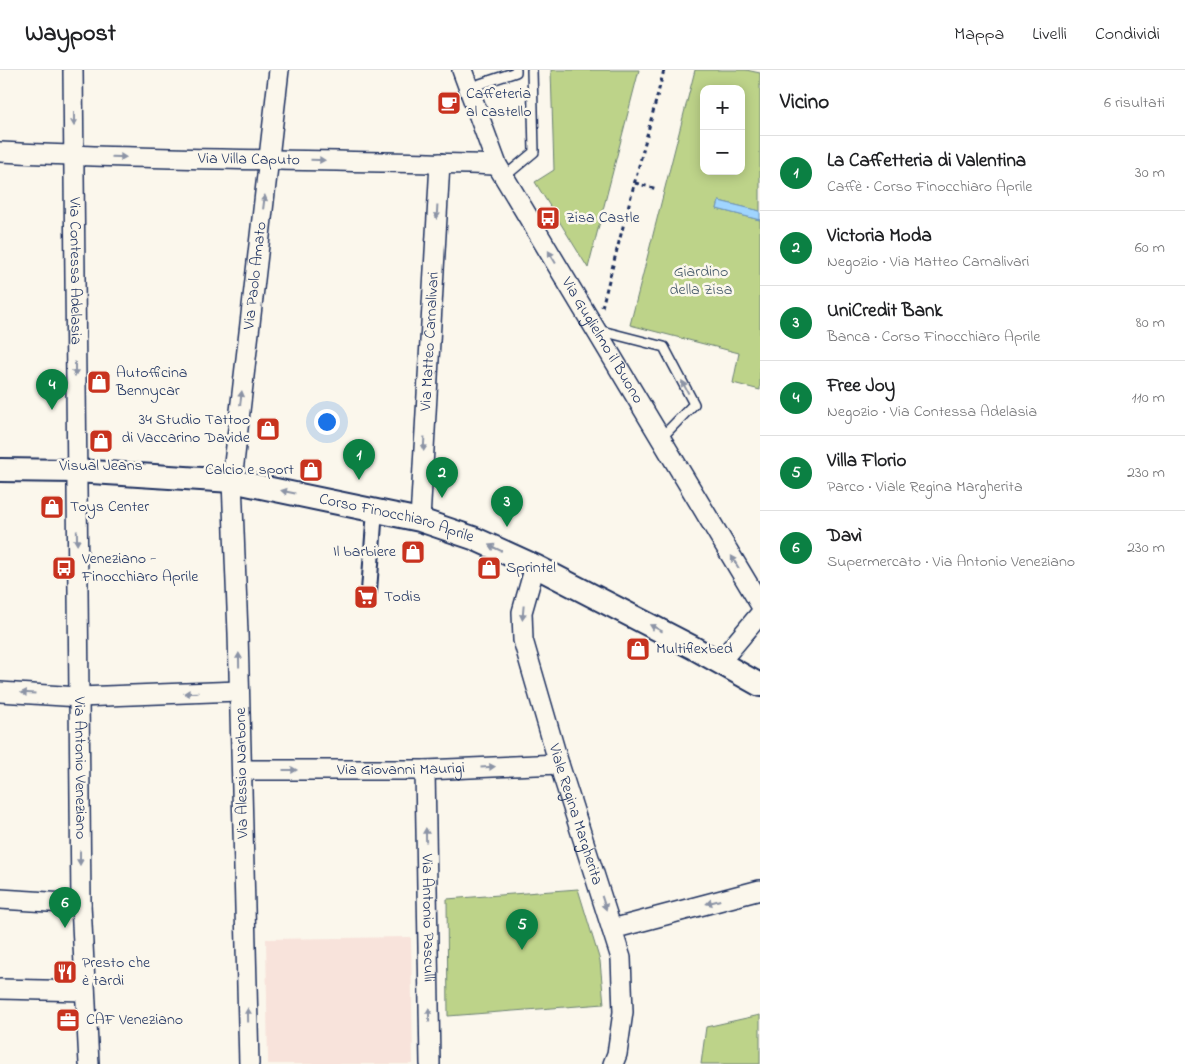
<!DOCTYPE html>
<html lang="it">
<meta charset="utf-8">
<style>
:root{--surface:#fff;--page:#f6f6f6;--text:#202124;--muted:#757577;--line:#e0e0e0;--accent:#0b8043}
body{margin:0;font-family:"Indie Flower",sans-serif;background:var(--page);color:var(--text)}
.controls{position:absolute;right:15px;top:15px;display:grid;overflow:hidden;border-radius:10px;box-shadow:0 2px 12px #0003}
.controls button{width:45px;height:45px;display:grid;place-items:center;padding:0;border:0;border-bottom:1px solid var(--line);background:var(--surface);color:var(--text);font:25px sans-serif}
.you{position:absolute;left:326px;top:351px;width:18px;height:18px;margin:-12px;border:4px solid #fff;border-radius:50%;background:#1a73e8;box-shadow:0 0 0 8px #1a73e833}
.badge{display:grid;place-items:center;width:32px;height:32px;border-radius:50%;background:var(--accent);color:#fff;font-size:16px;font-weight:700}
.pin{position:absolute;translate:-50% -41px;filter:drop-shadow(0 1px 2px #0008)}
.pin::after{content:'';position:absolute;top:26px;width:18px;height:15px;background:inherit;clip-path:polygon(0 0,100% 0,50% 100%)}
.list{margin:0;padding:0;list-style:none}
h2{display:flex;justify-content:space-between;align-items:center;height:65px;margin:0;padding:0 20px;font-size:21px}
h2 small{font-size:16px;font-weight:400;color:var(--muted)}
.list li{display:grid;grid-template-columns:32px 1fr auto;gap:15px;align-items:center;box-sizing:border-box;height:75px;padding:0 20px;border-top:1px solid var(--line)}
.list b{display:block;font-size:19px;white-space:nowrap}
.list p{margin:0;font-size:16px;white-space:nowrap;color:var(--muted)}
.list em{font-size:16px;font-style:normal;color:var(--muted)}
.map{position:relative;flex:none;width:760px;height:994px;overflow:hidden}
header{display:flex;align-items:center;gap:30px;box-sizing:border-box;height:70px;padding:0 25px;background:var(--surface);border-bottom:1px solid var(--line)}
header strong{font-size:24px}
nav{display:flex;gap:28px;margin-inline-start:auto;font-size:18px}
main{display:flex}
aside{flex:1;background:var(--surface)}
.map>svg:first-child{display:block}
</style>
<header>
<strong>Waypost</strong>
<nav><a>Mappa</a><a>Livelli</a><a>Condividi</a></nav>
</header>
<main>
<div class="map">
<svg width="760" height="994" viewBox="0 0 760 994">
<rect width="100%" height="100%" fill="#fbf7ec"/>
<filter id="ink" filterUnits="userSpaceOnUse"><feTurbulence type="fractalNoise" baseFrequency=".02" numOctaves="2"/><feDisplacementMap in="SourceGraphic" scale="10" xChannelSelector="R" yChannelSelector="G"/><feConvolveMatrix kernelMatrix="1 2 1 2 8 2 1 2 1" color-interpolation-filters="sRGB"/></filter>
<g filter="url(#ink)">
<path fill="#f8e3db" d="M411 867 413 994H268L266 869Z"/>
<g fill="#bdd389" stroke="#6c8174" fill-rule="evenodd">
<path d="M551 0H639L588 198 535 112 554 100Z"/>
<path d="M695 0H746L760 3V141L719 131 717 139 760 150V320L733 313 739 283 630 255ZM704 19H741V101H704Z"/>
<path d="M578 819 600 891 604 934 448 946 447 829Z"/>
<path d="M760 945V994H701L706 957Z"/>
</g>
<path fill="#a0d5fe" stroke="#6b93be" d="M719 131 760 141V150L717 139Z"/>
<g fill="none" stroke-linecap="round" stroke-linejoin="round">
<g stroke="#1b2f5e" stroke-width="12">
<g id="service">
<path d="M468 18 516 2V0"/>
<path d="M504 107 534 82 532 0"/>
<path d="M598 260 664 277 694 334 661 368"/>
</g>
</g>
<g stroke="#1b2f5e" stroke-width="18">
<path id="pedestrian" d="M369 521 375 440"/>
</g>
<g stroke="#1b2f5e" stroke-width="22">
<g id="minor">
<path id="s1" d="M73 0 81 834 89 994"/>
<path id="s2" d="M462 0 497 95 760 534"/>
<path id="s3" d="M0 82C165 91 331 89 497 95"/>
<path id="s4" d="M420 450 440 93"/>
<path id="s5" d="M535 496 522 542 523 570 559 694 621 888 623 942 617 984 613 994"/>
<path d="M720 592 760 544"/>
<path d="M0 622 79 627 239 621"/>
<path id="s6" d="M242 700H425L559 694"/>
<path id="s7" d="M425 700 430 994"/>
<path d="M0 829 81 834"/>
<path d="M612 859 760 820"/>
<path d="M0 919 85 921"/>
<path id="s8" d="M249 994 238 563 232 411 279 0"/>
</g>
</g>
<g stroke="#1b2f5e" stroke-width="26">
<g id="tertiary">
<path id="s9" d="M0 400 76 401 232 411 420 450 473 468 535 496 692 577 760 615"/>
</g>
</g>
<g stroke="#1b2f5e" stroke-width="3" stroke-dasharray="4 4" stroke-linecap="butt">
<path d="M635 113 657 119"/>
<path d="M602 237 664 0"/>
</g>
<use href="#service" stroke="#fbf7ec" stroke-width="9"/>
<use href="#pedestrian" stroke="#fbf7ec" stroke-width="14"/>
<use href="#minor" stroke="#fbf7ec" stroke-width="19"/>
<use href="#tertiary" stroke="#fbf7ec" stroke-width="22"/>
</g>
<defs><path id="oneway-solid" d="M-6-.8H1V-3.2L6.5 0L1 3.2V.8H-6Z" transform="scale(1.25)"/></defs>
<g fill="#8b93a5">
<use href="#oneway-solid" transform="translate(74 49) rotate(90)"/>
<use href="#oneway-solid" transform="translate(119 87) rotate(1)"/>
<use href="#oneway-solid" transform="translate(318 90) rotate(1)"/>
<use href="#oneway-solid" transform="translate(264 132) rotate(-83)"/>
<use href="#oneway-solid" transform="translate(437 142) rotate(93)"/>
<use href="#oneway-solid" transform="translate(552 187) rotate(-121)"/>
<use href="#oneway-solid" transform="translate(75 299) rotate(90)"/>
<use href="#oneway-solid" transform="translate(685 317) rotate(-118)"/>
<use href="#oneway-solid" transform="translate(241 328) rotate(-83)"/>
<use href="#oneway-solid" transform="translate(424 374) rotate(93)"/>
<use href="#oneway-solid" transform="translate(288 422) rotate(-168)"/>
<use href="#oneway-solid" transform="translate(77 468) rotate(89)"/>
<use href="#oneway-solid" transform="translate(495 478) rotate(-155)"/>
<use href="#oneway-solid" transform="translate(735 492) rotate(-121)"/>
<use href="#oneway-solid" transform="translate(523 543) rotate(95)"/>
<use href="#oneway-solid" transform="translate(656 558) rotate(-152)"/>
<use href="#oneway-solid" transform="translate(239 590) rotate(-91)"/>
<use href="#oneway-solid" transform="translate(28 623) rotate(-176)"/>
<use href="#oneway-solid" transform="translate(191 623) rotate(178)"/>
<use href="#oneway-solid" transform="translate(488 697) rotate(-3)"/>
<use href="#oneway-solid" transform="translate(290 700)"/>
<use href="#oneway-solid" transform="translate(426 765) rotate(-91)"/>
<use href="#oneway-solid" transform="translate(80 788) rotate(90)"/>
<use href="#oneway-solid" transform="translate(713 832) rotate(165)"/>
<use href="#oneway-solid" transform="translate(604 833) rotate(72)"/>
<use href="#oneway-solid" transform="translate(248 945) rotate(-91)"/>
<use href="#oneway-solid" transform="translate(429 945) rotate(-91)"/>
</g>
</g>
<defs>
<g id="cafe-square" transform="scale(1.25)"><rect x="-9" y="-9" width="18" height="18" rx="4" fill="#c8321e" stroke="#fbf7ec"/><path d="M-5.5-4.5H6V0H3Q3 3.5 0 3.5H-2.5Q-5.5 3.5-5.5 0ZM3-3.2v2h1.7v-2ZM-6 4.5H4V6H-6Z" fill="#fff"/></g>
<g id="bus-square" transform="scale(1.25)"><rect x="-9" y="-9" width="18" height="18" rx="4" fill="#c8321e" stroke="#fbf7ec"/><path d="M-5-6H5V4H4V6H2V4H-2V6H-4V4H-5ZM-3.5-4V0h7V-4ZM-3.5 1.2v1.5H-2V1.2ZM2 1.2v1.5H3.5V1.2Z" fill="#fff"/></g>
<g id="shop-square" transform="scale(1.25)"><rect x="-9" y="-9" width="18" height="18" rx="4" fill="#c8321e" stroke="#fbf7ec"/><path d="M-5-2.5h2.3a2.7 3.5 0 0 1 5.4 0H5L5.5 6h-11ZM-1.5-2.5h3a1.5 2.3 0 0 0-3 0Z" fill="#fff"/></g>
<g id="supermarket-square" transform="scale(1.25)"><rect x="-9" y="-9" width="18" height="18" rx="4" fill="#c8321e" stroke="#fbf7ec"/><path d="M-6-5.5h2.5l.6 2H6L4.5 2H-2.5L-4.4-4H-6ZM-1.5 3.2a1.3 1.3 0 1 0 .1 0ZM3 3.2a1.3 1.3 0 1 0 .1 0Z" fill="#fff"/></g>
<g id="restaurant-square" transform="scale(1.25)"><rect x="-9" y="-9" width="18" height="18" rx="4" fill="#c8321e" stroke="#fbf7ec"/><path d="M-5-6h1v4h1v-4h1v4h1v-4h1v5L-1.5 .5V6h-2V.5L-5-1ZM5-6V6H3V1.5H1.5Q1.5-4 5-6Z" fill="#fff"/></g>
<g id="office-square" transform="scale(1.25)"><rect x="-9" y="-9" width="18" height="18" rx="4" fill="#c8321e" stroke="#fbf7ec"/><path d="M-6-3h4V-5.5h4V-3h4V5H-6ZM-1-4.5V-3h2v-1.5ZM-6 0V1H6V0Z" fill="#fff"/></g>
</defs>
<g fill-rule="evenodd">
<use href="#cafe-square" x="449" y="33"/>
<use href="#bus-square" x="548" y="148"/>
<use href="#shop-square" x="99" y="312"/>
<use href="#shop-square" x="268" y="359"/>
<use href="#shop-square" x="101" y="371"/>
<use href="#shop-square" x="311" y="400"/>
<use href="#shop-square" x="52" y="437"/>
<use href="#shop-square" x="413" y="482"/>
<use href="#bus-square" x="64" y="498"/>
<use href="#shop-square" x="489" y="498"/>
<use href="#supermarket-square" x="366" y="527"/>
<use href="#shop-square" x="638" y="579"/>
<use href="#restaurant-square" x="65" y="902"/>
<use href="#office-square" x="68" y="950"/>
</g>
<g text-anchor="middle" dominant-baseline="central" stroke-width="5" stroke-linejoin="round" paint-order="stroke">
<g font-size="16" fill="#1b2f5e" stroke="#fbf7ec" text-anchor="start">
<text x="466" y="24">Caffeteria<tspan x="466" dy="18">al castello</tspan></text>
<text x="566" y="148">Zisa Castle</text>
<text x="116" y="303">Autofficina<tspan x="116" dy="18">Bennycar</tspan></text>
<text x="250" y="350" text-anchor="end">34 Studio Tattoo<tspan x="250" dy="18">di Vaccarino Davide</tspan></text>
<text x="101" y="396" text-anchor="middle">Visual Jeans</text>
<text x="294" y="400" text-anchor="end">Calcio e sport</text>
<text x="70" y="437">Toys Center</text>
<text x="396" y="482" text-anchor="end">Il barbiere</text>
<text x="82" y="489">Veneziano -<tspan x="82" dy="18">Finocchiaro Aprile</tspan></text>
<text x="506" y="498">Sprintel</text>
<text x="384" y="527">Todis</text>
<text x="656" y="579">Multiflexbed</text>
<text x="82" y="893">Presto che<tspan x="82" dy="18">è tardi</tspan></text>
<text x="86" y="950">CAF Veneziano</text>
</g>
<g font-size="16" fill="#1b2f5e" stroke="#fbf7ec">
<text stroke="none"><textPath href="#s3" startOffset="249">Via Villa Caputo</textPath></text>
<text stroke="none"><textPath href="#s1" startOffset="201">Via Contessa Adelasia</textPath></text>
<text stroke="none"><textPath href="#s8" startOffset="790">Via Paolo Amato</textPath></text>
<text stroke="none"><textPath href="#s2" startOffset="306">Via Guglielmo il Buono</textPath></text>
<text stroke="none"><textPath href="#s4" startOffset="179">Via Matteo Carnalivari</textPath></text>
<text stroke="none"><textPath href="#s9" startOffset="401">Corso Finocchiaro Aprile</textPath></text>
<text stroke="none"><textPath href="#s1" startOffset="698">Via Antonio Veneziano</textPath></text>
<text stroke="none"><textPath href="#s6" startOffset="159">Via Giovanni Maurigi</textPath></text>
<text transform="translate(242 703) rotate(-91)">Via Alessio Narbone</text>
<text stroke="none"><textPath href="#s5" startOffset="258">Viale Regina Margherita</textPath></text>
<text stroke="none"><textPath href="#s7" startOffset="148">Via Antonio Pasculli</textPath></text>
</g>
<g font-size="16" fill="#445869" stroke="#fbf7ec">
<text x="701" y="202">Giardino<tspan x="701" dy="18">della Zisa</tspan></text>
</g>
</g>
</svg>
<div class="controls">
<button>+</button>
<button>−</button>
</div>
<div class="you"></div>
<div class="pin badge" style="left:359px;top:410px">1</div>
<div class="pin badge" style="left:442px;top:428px">2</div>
<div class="pin badge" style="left:507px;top:457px">3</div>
<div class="pin badge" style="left:52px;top:340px">4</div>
<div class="pin badge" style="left:522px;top:880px">5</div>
<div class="pin badge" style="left:65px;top:858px">6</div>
</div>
<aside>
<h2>Vicino<small>6 risultati</small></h2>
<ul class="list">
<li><span class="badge">1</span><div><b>La Caffetteria di Valentina</b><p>Caffè · Corso Finocchiaro Aprile</p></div><em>30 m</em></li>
<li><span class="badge">2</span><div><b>Victoria Moda</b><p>Negozio · Via Matteo Carnalivari</p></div><em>60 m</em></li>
<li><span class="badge">3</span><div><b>UniCredit Bank</b><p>Banca · Corso Finocchiaro Aprile</p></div><em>80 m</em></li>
<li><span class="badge">4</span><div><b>Free Joy</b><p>Negozio · Via Contessa Adelasia</p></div><em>110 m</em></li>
<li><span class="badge">5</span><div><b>Villa Florio</b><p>Parco · Viale Regina Margherita</p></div><em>230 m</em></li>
<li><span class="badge">6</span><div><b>Davì</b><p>Supermercato · Via Antonio Veneziano</p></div><em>230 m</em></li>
</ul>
</aside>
</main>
